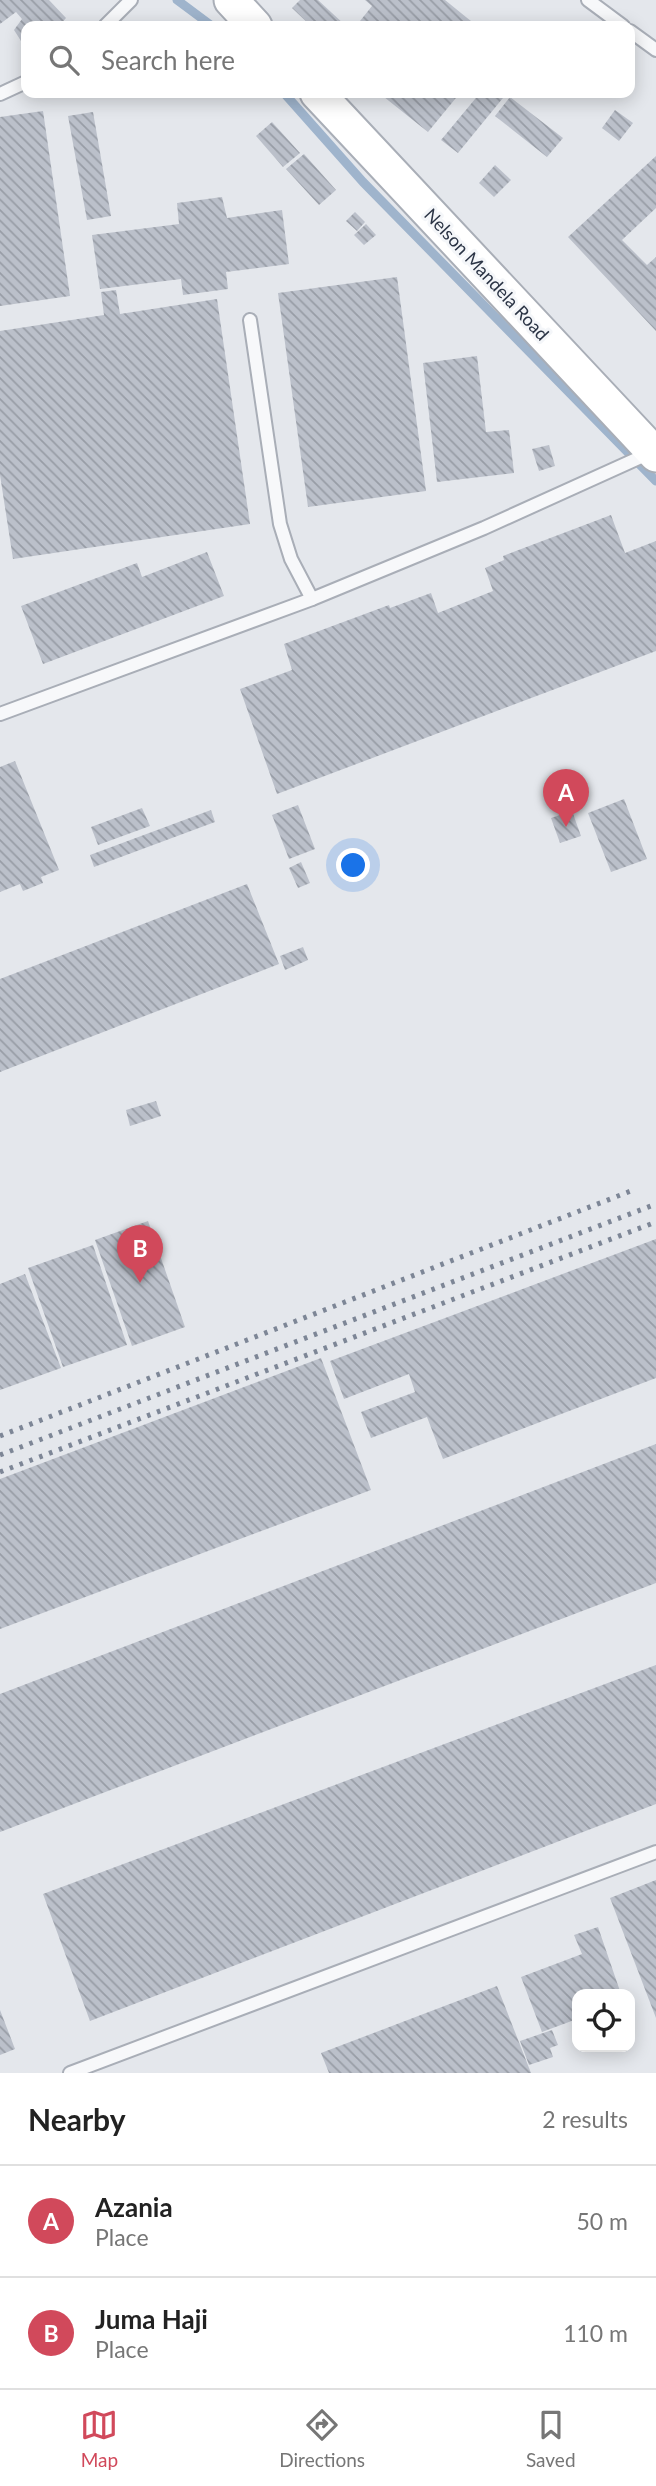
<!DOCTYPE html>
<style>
:root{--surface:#fff;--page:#f2f2f2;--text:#222;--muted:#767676;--line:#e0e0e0;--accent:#d1495b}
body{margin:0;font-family:Lato,sans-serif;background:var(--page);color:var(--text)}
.controls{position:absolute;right:21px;bottom:21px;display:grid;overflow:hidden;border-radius:14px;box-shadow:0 4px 18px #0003}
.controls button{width:63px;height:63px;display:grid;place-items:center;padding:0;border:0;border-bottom:2px solid var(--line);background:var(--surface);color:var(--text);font:35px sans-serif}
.you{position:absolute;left:354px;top:866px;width:24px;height:24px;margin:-18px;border:5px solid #fff;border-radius:50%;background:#1a73e8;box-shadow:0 0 0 10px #1a73e833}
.badge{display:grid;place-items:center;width:46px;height:46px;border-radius:50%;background:var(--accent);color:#fff;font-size:23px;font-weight:700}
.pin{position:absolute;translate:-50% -58px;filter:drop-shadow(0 2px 4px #0008)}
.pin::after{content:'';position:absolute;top:37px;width:24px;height:21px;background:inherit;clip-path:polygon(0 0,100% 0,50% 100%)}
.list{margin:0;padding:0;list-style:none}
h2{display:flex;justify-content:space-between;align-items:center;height:91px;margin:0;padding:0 28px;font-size:30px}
h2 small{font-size:23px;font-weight:400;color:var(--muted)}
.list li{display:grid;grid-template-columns:46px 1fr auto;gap:21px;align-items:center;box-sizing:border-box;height:112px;padding:0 28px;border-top:2px solid var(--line)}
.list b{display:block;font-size:26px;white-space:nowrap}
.list p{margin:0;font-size:23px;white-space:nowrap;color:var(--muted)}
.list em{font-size:23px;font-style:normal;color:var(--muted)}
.icon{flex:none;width:38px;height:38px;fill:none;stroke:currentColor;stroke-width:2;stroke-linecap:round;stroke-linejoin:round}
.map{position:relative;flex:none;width:656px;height:2073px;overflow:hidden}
.search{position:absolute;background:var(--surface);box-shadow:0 4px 18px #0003;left:21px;right:21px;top:21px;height:77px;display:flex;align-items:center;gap:18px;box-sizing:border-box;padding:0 24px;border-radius:14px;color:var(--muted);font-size:26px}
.sheet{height:315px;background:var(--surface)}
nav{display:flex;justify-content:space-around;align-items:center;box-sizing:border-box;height:98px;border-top:2px solid var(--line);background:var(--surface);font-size:19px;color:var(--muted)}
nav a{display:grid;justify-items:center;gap:4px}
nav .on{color:var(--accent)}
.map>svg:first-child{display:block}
</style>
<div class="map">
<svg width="656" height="2073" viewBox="0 0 656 2073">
<defs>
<pattern id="building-back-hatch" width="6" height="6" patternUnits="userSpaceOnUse" patternTransform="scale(1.75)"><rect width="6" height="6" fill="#bbc0ca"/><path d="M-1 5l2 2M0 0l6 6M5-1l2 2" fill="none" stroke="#989da6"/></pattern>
</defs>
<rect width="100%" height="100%" fill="#e4e7ec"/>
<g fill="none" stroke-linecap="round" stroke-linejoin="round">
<g stroke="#9fb4cc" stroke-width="9">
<path d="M177 0 212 26"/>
<path d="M284 93 363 182 656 481"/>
</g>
</g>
<g fill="url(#building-back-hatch)">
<path d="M0 0H49L66 18 59 26H26V41L23 44 14 30 22 19 16 12 0 24Z"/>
<path d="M300 0H318L346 26H311L292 8Z"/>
<path d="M365 0H445L477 26H356L372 6Z"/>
<path d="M379 93H460L428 132Z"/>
<path d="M480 93H507L458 153 441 140Z"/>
<path d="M510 97 563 138 547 157 495 116Z"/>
<path d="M615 110 633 123 619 141 602 128Z"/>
<path d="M43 111 70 296 0 306V117Z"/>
<path d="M93 112 111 216 87 220 68 116Z"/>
<path d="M272 122 300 153 283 167 256 136Z"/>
<path d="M304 154 336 190 319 205 286 169Z"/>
<path d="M656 156V208L622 240 647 265 656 257V331L568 237Z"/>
<path d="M495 165 511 180 494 197 479 183Z"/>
<path d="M222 197 227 218 282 210 289 264 226 272 228 289 183 295 181 279 100 289 92 235 179 224 177 203Z"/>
<path d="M355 212 365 222 357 231 346 221Z"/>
<path d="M366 224 376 235 364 245 354 235Z"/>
<path d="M397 277 426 491 308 507 278 293Z"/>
<path d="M116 290 120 314 217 299 250 524 13 559 0 475V331L104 315 101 292Z"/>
<path d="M477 356 486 432 509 430 514 473 437 482 423 363Z"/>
<path d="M549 445 555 466 539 471 532 449Z"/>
<path d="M611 515 625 553 656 541V651L277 794 240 689 292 670 284 644 389 605 390 608 431 593 438 613 493 591 485 568 504 560 503 556Z"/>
<path d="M207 552 224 596 43 664 21 606 137 563 142 577Z"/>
<path d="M15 761 59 870 41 877 43 883 23 891 20 884 0 892V767Z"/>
<path d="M624 799 647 859 611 872 588 813Z"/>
<path d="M298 805 315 849 289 859 272 815Z"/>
<path d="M142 808 150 826 98 845 91 827Z"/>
<path d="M211 810 215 822 94 867 90 855Z"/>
<path d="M572 811 581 836 560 843 551 818Z"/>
<path d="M301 862 310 883 298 888 289 868Z"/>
<path d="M247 884 279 964 0 1072V979Z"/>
<path d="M303 947 308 960 285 970 280 956Z"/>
<path d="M156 1101 161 1116 130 1126 126 1110Z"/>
<path d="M148 1221 185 1327 132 1346 95 1240Z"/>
<path d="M656 1239V1378L443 1459 427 1417 371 1438 361 1412 415 1392 409 1374 344 1399 330 1361Z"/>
<path d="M93 1245 127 1345 63 1367 28 1268Z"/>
<path d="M25 1274 61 1368 0 1390V1284Z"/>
<path d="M321 1358 371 1490 0 1629V1479Z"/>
<path d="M656 1444V1583L0 1832V1694Z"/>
<path d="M656 1665V1804L90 2021 43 1894Z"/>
<path d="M656 1880V2018L610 1898Z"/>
<path d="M598 1927 621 1994H577V2019L542 2032 521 1977 582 1954 574 1935Z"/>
<path d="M497 1986 531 2073H329L321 2053Z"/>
<path d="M0 2010 15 2049 0 2055Z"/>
<path d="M552 2030 558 2045 550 2048 553 2057 529 2065 520 2041Z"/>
</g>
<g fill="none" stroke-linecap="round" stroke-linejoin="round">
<g stroke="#a9aeb7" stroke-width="16">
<g id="lane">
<path d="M588 0 623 26"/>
<path d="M105 26 131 0"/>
<path d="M630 31 656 50"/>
<path d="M0 94 26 82"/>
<path d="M250 320 280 524 291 559 312 599"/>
<path d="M0 714 312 599 484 528 652 452"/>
<path d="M70 2073 656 1852"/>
</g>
</g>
<g stroke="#a9aeb7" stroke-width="37">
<g id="secondary">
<path d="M231 0 255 26"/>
<path d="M317 93 656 455"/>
</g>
</g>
<use href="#lane" stroke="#f7f8fa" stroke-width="12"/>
<use href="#secondary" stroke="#fff" stroke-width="33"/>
<g stroke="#7d8696" stroke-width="5" stroke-dasharray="3.5 7" stroke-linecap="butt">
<path d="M0 1436 636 1189"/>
<path d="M0 1455 656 1204"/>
<path d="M0 1472 656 1222"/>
</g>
</g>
<g text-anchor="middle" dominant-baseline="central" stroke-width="6" stroke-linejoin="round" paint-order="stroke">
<g font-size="18" fill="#2b3445" stroke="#f4f6f9">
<text transform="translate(487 274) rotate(47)">Nelson Mandela Road</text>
</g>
</g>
</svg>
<div class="controls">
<button><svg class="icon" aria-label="locate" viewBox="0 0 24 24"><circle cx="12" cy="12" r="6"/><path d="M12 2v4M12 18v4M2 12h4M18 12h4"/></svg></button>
</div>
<div class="you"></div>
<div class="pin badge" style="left:566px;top:827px">A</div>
<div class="pin badge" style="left:140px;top:1283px">B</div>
<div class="search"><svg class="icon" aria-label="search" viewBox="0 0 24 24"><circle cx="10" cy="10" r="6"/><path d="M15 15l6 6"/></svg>Search here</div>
</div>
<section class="sheet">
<h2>Nearby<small>2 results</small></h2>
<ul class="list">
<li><span class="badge">A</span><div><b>Azania</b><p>Place</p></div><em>50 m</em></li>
<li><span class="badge">B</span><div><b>Juma Haji</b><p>Place</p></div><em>110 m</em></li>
</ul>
</section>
<nav>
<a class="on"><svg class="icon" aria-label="map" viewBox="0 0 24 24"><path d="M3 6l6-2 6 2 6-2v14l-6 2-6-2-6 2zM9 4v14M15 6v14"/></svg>Map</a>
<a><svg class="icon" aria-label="directions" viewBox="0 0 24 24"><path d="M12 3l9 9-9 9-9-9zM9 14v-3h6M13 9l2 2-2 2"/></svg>Directions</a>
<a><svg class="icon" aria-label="saved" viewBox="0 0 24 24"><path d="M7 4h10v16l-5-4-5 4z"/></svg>Saved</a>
</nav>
